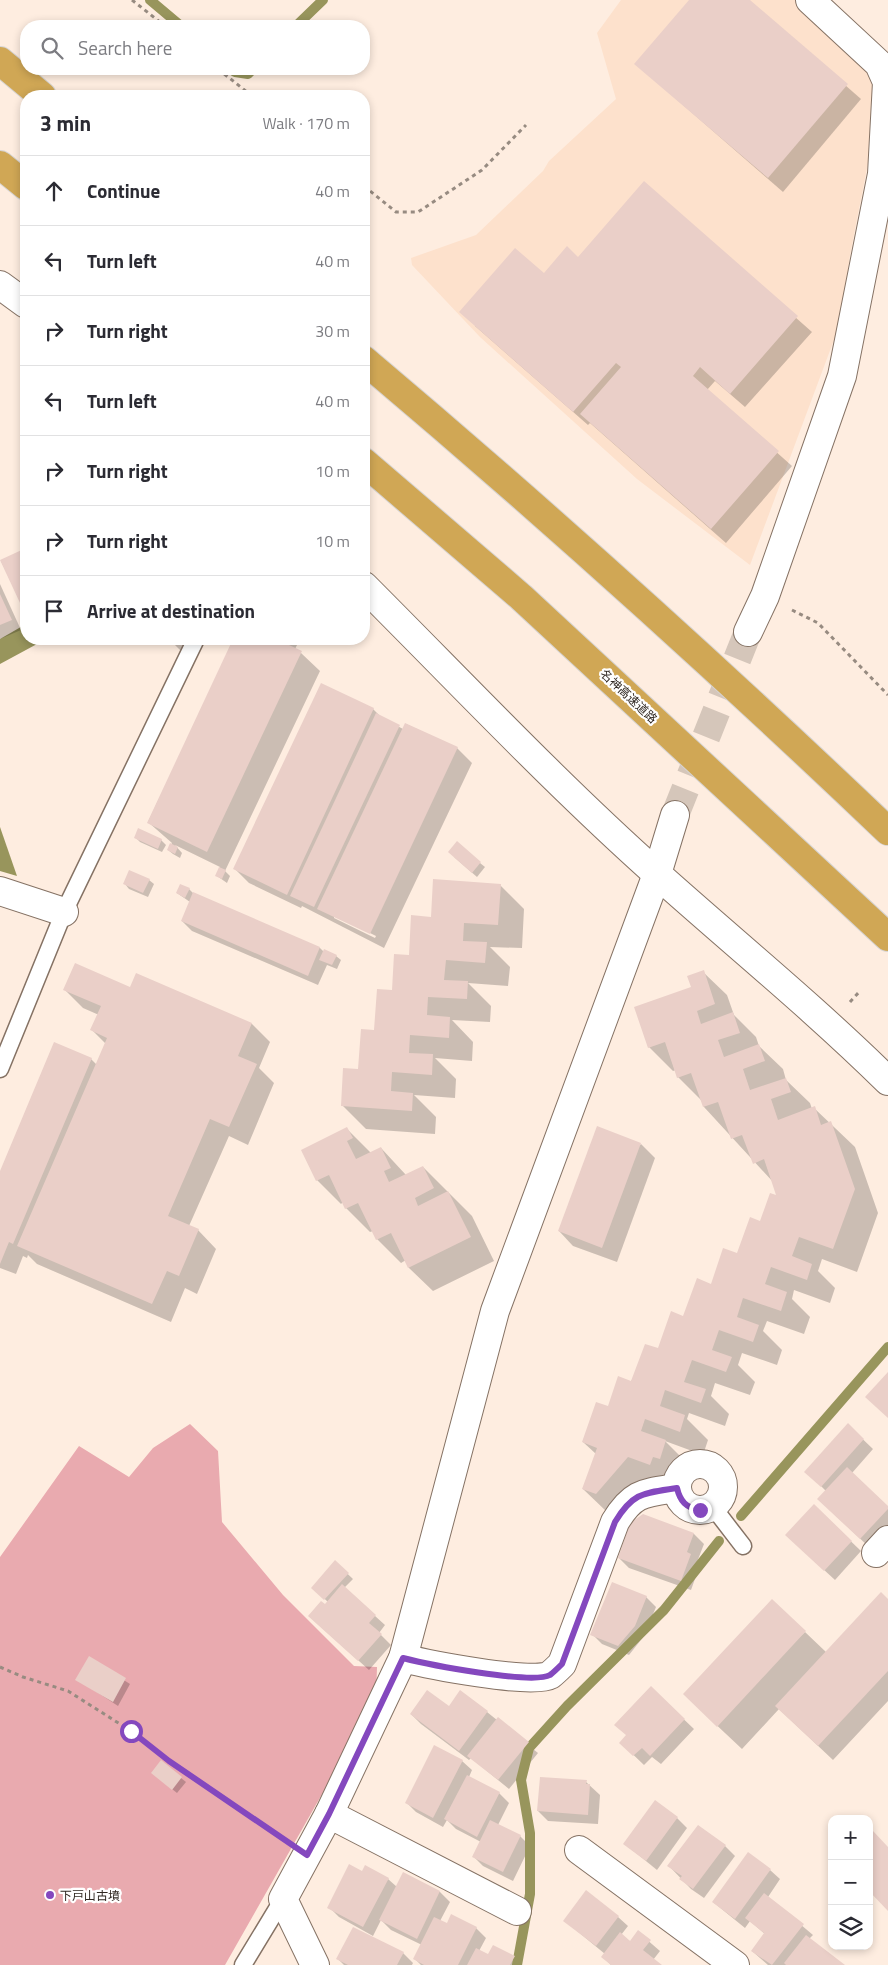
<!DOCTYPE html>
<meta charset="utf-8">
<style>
:root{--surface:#fff;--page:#f7f7f7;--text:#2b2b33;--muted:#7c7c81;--line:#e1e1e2}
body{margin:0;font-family:"Titillium Web","Noto Sans JP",sans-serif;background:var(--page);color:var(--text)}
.controls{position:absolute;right:15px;bottom:15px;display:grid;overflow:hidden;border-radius:10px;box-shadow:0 2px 8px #0003}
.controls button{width:45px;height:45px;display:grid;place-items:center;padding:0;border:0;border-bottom:1px solid var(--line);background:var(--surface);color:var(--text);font:25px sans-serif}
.stop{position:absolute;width:15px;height:15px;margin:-11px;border:4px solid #8448be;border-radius:50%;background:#fff}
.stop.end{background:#8448be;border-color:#fff;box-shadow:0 1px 5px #0008}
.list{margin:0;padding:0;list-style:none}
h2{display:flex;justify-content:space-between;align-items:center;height:65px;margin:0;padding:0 20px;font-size:21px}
h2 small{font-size:16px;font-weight:400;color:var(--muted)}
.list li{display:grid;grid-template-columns:32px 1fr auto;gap:15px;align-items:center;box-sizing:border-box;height:70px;padding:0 20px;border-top:1px solid var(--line)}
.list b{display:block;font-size:19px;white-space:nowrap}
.list em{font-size:16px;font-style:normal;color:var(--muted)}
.icon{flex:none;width:28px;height:28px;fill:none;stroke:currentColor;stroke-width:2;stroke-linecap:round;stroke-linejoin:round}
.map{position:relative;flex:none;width:888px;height:1965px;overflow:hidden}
.search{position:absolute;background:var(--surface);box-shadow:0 2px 8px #0003;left:20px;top:20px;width:350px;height:55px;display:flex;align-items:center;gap:12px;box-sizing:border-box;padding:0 18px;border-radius:20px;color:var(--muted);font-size:19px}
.panel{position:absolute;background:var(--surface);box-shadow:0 2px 8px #0003;left:20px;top:90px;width:350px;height:555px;border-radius:20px}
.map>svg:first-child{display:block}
</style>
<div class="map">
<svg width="888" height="1965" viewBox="0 0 888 1965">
<rect width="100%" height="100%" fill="#feede0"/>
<path fill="#fde1cc" d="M621 0H797L857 58 869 75 877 100 870 153 850 255 841 321 750 565 637 479 480 337 412 265 411 258 476 235 543 171 549 161 616 99 597 33Z"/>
<path fill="#e9aaaf" d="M190 1424 218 1451 222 1522 283 1595 354 1666 377 1667 376 1699 225 1965H0V1557L79 1446 129 1477 153 1448Z"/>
<g fill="#98955c">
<path d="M26 624V639H34L37 644 0 664V639Z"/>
<path d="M0 827 17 876 0 871Z"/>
</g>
<g fill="#0003" fill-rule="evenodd">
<path d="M691 0H748L861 99 783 192 636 64Z"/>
<path d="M644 183 812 332 745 407 715 381 707 390 792 466 726 543 590 423 588 425 475 326 544 275 578 258Z"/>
<path d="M26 549V608L21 603 1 561Z"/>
<path d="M0 584 21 630 0 639Z"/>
<path d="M169 639H187L181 651Z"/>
<path d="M235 639H300L295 649 301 653 320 671 225 871 230 876 227 883 217 876 220 867 175 845 182 853 180 858 173 854 168 850 172 843 148 822Z"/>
<path d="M373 709 381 717 403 729 406 724 457 748 472 763 384 948 302 906 301 908 249 883 235 869ZM334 915 376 936 375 938 334 918Z"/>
<path d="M135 837 161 840 166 845 162 852 140 842Z"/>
<path d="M454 857 480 863 485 867 477 877Z"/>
<path d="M149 880 154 884 148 897 129 889 125 884Z"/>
<path d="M500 885 524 909 522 948 490 947 510 967 508 986 468 983 491 1006 490 1022 452 1020 473 1042 472 1061 435 1058 456 1079 455 1098 414 1095 436 1117 435 1134 366 1129 342 1105 410 956 432 918Z"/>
<path d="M189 889 194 894 320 948 324 952 336 956 341 960 337 969 327 965 318 985 192 931 182 921 190 902 177 893Z"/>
<path d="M703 972 727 995 734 1015 756 1037 759 1046 783 1069 786 1080 810 1103 812 1109 814 1108 855 1147 878 1213 857 1272 822 1259 818 1271 835 1288 830 1303 794 1290 792 1299 810 1317 804 1334 767 1321 763 1331 782 1350 777 1365 742 1353 738 1365 755 1382 750 1395 715 1383 711 1396 729 1414 725 1426 689 1413 687 1419 708 1440 703 1455 665 1441 689 1465 683 1482 607 1512 583 1489 596 1454 583 1442 609 1407 738 1255 778 1197 774 1183 704 1107 702 1101 678 1077 676 1070 673 1071 649 1047Z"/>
<path d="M136 975 252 1024 270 1042 259 1068 274 1083 248 1145 229 1136 189 1226 198 1230 216 1249 197 1294 185 1288 171 1322 37 1264 28 1255 27 1258 23 1256 16 1274 0 1268V1174L91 1059 97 1065 106 1044 92 1030 99 1015 83 1008 65 990 131 988Z"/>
<path d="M347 1129 371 1153 381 1148 406 1175 423 1167 472 1216 494 1261 433 1291 409 1268 406 1260 401 1263 377 1239 373 1231 370 1232 346 1208 343 1202 341 1204 317 1180Z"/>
<path d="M641 1144 655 1158 617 1262 573 1246 559 1231Z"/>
<path d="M848 1425 873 1449 852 1473 888 1507V1529L870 1548 829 1509 826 1491 816 1481Z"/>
<path d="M814 1506 861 1551 835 1580 797 1545Z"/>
<path d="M643 1515 694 1534 704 1544 697 1562 700 1565 691 1590 629 1568 619 1558Z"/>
<path d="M335 1562 353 1579 344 1588 385 1625 379 1633 391 1645 369 1670 319 1625 328 1602 313 1588Z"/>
<path d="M646 1597 656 1607 644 1636 629 1655 602 1644 592 1634Z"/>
<path d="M888 1601V1701L833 1760 779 1709 742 1749 709 1718 805 1632 826 1652Z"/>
<path d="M89 1658 130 1684 118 1706 77 1679Z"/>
<path d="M651 1688 694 1729 661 1764 652 1757 644 1765 621 1743 627 1736Z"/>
<path d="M449 1707 487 1712 538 1753 509 1789 471 1758 469 1760 421 1724 411 1714Z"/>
<path d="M462 1761 472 1770 469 1777 499 1793 509 1803 498 1825 520 1836 530 1846 513 1881 483 1866 473 1856 481 1842 456 1829 447 1820 443 1827 416 1812 406 1802Z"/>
<path d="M157 1777 181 1778 186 1782 177 1793Z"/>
<path d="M586 1782 600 1795 598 1824 548 1821 538 1811Z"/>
<path d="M677 1818 687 1828 657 1870 625 1844Z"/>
<path d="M725 1846 735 1856 704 1898 691 1889 669 1866Z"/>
<path d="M770 1870 780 1879 768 1897 813 1935 809 1939 843 1965H768L752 1951 765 1934 750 1921 745 1928 713 1902Z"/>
<path d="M362 1873 388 1879 397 1887 404 1874 440 1892 450 1902 440 1921 447 1924 476 1928 486 1938 479 1951 489 1955 514 1957 522 1965H421L415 1959 422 1945 391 1930 381 1920 373 1936 339 1917 329 1907Z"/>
<path d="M618 1917 628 1926 621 1935 631 1942 638 1932 660 1951 653 1960 660 1965H611L603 1957 605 1954 565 1921Z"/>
<path d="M403 1953 413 1963 412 1965H344L338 1959Z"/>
</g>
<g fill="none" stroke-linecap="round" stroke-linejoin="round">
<g stroke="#98955c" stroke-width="10">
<path d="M150 0 181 26"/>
<path d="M296 26 323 0"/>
<path d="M231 69 235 72 248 74 253 69"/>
<path d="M741 1516 888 1347"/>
<path d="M517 1965 530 1894V1833L521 1780 529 1748 567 1706 664 1610 719 1541"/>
</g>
</g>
<g fill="#eacfc8">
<path d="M689 0H750L848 84 768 178 634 64Z"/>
<path d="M644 181 798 316 730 394 700 367 693 376 779 451 711 529 580 414 621 367 616 363 573 412 459 312 515 248 544 273 567 246 578 257Z"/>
<path d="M26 548V601L20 603 0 560Z"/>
<path d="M0 594 12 620 0 625Z"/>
<path d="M233 639H276L302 651 207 852 147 823Z"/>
<path d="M321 683 374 708 287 895 233 869Z"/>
<path d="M376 713 400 725 314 907 290 896Z"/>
<path d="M405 723 458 747 370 934 317 909Z"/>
<path d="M138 828 162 839 158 849 134 838Z"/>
<path d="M457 841 481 862 472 873 448 852Z"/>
<path d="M170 843 178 847 175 854 167 850Z"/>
<path d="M219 867 226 870 222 879 215 876Z"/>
<path d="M129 870 150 879 143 893 123 884Z"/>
<path d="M433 879 501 884 498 925 464 923 463 941 487 942 485 963 446 960 444 980 468 981 467 999 428 997 427 1015 450 1017 449 1038 410 1035 409 1053 433 1054 432 1075 392 1072 391 1091 413 1093 412 1111 341 1106 343 1068 358 1069 361 1029 374 1030 377 989 392 990 394 954 409 955 411 915 431 917Z"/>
<path d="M180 884 190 888 185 898 176 893Z"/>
<path d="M193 892 320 947 308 976 181 921Z"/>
<path d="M324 949 337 955 332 965 319 960Z"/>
<path d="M75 963 130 987 136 973 252 1023 238 1056 257 1064 229 1127 210 1119 168 1216 199 1229 179 1276 167 1271 152 1304 17 1246 107 1038 90 1030 101 1006 63 990Z"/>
<path d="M704 970 715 1004 697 1011 701 1024 733 1012 740 1033 718 1040 724 1057 759 1044 765 1061 743 1069 750 1090 786 1078 791 1092 771 1099 778 1120 815 1106 821 1125 831 1121 855 1189 833 1249 799 1237 792 1256 812 1264 807 1280 771 1267 765 1284 787 1292 781 1311 743 1298 737 1317 759 1325 753 1342 719 1330 712 1350 732 1357 726 1372 692 1360 684 1382 706 1389 701 1403 665 1390 660 1406 685 1415 680 1432 645 1419 641 1431 666 1440 660 1459 653 1457 650 1465 628 1457 596 1494 582 1489 597 1448 582 1442 596 1402 608 1406 618 1376 631 1381 645 1344 658 1348 671 1311 683 1316 697 1278 711 1284 723 1248 737 1253 750 1217 760 1221 770 1193 776 1195 764 1159 753 1164 742 1135 731 1139 718 1102 703 1107 691 1073 677 1078 665 1042 648 1048 634 1007 691 987 687 976Z"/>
<path d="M54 1042 92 1058 13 1244 9 1242 0 1264V1171Z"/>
<path d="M597 1126 641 1143 602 1248 558 1231Z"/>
<path d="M347 1127 353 1138 347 1141 356 1159 381 1147 391 1168 384 1171 389 1182 423 1166 434 1188 415 1198 418 1206 448 1191 471 1237 408 1268 391 1233 376 1240 358 1203 345 1209 329 1175 316 1181 301 1150Z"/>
<path d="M888 1372V1418L865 1397Z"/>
<path d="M848 1423 864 1439 821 1487 804 1472Z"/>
<path d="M847 1467 888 1506V1509L860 1539 817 1499Z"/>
<path d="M814 1504 852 1541 824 1571 785 1535Z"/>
<path d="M643 1514 694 1533 687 1552 691 1554 681 1581 618 1558 630 1523Z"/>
<path d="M335 1560 349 1573 324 1600 311 1588Z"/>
<path d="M612 1582 647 1596 635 1626 618 1646 590 1635Z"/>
<path d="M342 1584 376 1615 369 1623 382 1634 358 1661 308 1616 321 1601 325 1604Z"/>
<path d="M881 1592 888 1599V1671L818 1746 775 1706Z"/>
<path d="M772 1599 806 1631 717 1727 683 1694Z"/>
<path d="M89 1656 126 1678 113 1702 75 1680Z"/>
<path d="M651 1686 685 1719 650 1756 642 1748 633 1756 619 1743 626 1735 614 1725Z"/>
<path d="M427 1690 449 1706 460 1690 488 1711 459 1751 410 1714Z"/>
<path d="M498 1717 529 1742 498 1780 467 1756Z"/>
<path d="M434 1745 463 1760 433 1818 405 1803Z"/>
<path d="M161 1760 182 1777 172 1790 151 1773Z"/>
<path d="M467 1775 500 1792 477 1837 444 1819Z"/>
<path d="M540 1777 587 1780 586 1784H590L588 1815 537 1811Z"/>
<path d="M655 1800 678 1817 646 1861 623 1844Z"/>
<path d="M490 1820 521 1835 503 1872 472 1857Z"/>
<path d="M698 1825 726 1845 693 1889 679 1879 682 1876 667 1866Z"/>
<path d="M873 1831 888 1847V1911L869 1891V1834Z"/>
<path d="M748 1852 771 1869 735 1919 712 1902Z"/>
<path d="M349 1864 362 1871 365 1865 389 1878 363 1927 327 1908Z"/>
<path d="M403 1872 440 1891 417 1939 379 1920Z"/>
<path d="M586 1890 619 1916 596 1946 563 1921Z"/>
<path d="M764 1893 804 1924 772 1965 751 1951 764 1933 745 1918Z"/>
<path d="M451 1914 477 1927 458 1965H424L413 1959 434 1917 447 1923Z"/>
<path d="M353 1927 404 1952 397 1965H348L336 1959Z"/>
<path d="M638 1930 651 1940 643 1950 662 1965H611L601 1957 620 1932 630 1941Z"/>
<path d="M806 1935 845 1965H786L784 1963Z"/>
<path d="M493 1945 515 1956 510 1965H467L476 1948 488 1954Z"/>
</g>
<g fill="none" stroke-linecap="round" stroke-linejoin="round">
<path stroke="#d5c6ba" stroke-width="28" stroke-dasharray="28 14" stroke-linecap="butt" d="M675 815 748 632"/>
<g stroke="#857264" stroke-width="19">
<g id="lane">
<path d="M0 1069 64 912 196 639"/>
<path d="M713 1507 743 1546"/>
<path d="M243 1965 283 1899"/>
</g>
</g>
<g stroke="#857264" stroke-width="30">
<g id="street">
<path d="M0 285 26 304"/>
<path d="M364 586C461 683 555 783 657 874 734 943 814 1008 888 1081"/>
<path d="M748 632 765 596 842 376 882 174 887 82 879 64 810 0"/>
<path d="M0 891 64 912"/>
<circle cx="700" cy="1487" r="23"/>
<path d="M876 1553 888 1540"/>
<path d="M403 1658C426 1664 532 1685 550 1675 554 1672 558 1668 562 1664L615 1522C633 1492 644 1493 677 1488"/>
<path d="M329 1814 517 1911"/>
<path d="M579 1850 735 1965"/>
<path d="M315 1965 283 1899 329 1814 403 1658 495 1311 657 874 675 815"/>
</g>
</g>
<g stroke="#d6d4d3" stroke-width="30">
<g id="highway">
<path d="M0 61 42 96"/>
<path d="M0 165 26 186"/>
<path d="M364 360C543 511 718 669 888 831"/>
<path d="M364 462 521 597 888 937"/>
</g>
</g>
<g stroke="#978b81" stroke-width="3" stroke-dasharray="4 4" stroke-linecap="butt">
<path d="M132 0 165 26"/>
<path d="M218 69 252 96"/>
<path d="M364 186 396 212H418L482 170 526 125"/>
<path d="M792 610 818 623 888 695"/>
<path d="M850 1002 860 991"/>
<path d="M0 1667 23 1677 68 1691 131 1731 169 1761 282 1838"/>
</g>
<use href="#lane" stroke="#fff" stroke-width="16"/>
<use href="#street" stroke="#fff" stroke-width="28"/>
<use href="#highway" stroke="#d0a755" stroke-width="28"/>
</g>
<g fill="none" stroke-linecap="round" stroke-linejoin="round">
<path stroke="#8448be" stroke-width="6" d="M131 1731 169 1761 307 1855 329 1814 403 1658C426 1664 532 1685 550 1675 554 1672 558 1668 562 1664L615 1522C633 1492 644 1493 677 1488 680 1501 686 1508 700 1510"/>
</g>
<circle fill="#8448be" stroke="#fff" stroke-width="2" cx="50" cy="1895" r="5"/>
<g text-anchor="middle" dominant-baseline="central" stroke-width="4.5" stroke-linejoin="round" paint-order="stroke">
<g font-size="12" fill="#302822" stroke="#fff">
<text transform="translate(629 696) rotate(43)">名神高速道路</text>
</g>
<g font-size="12" fill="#302822" stroke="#fff" text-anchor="start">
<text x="60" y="1895">下戸山古墳</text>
</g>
</g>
</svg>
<div class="controls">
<button>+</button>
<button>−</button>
<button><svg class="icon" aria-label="layers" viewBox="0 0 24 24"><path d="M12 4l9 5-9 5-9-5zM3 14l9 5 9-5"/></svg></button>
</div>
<div class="stop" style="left:131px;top:1731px"></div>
<div class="stop end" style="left:700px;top:1510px"></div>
<div class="search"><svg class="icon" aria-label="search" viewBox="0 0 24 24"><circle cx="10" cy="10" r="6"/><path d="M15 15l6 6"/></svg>Search here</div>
<section class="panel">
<h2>3 min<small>Walk · 170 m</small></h2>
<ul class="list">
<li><svg class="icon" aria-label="ahead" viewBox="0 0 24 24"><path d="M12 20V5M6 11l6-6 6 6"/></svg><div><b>Continue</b></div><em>40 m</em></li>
<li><svg class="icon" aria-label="left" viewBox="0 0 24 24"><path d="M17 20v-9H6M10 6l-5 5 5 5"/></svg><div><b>Turn left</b></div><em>40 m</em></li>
<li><svg class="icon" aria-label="right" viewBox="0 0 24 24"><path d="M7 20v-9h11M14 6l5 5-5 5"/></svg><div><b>Turn right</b></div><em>30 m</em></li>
<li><svg class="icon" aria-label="left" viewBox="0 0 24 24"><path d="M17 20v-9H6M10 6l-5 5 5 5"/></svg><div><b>Turn left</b></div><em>40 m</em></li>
<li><svg class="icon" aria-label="right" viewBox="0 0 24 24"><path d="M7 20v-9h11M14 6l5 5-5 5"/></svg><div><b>Turn right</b></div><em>10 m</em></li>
<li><svg class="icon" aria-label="right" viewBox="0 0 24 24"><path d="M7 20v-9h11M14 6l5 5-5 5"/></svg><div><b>Turn right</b></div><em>10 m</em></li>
<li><svg class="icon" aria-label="arrive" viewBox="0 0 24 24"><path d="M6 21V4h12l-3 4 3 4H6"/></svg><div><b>Arrive at destination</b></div></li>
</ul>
</section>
</div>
